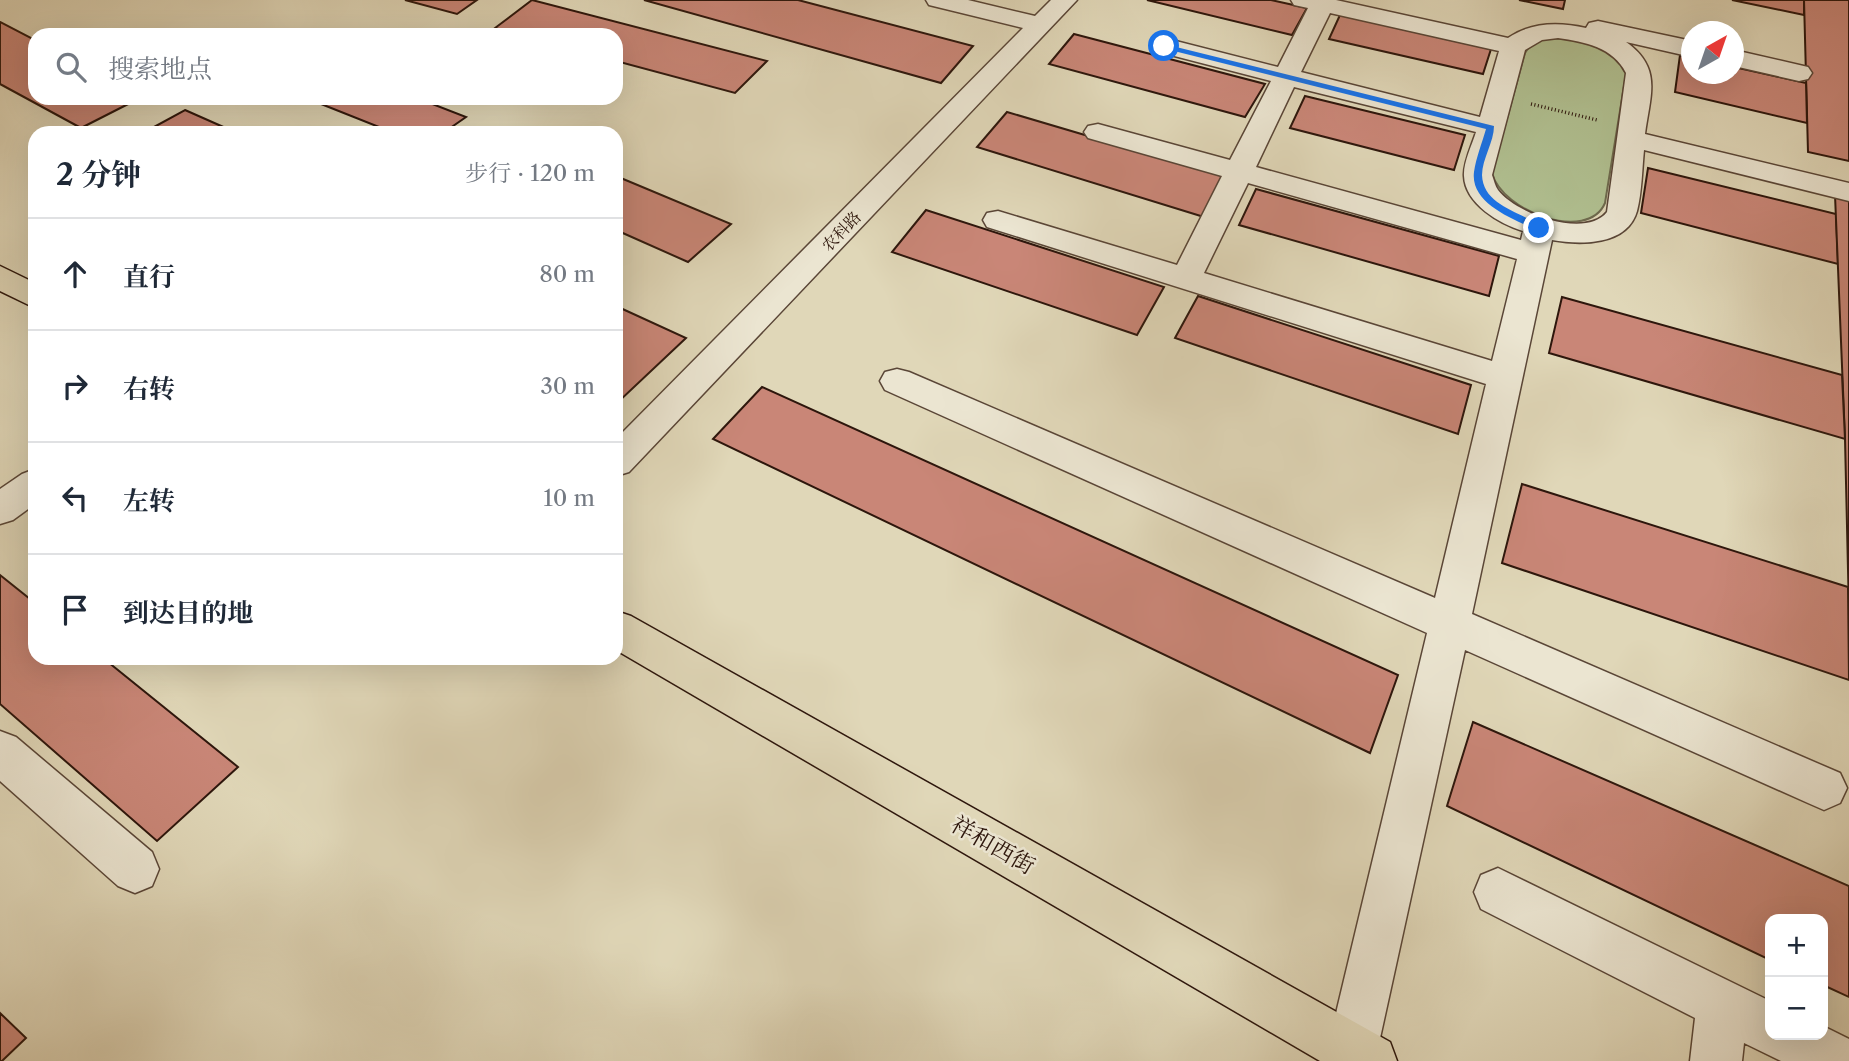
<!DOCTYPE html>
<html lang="zh">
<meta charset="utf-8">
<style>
:root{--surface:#fff;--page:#f2f2f3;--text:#1f2937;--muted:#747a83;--line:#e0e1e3}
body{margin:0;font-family:"Libre Caslon Text","Noto Serif SC",serif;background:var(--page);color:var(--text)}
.controls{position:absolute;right:21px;bottom:21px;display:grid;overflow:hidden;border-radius:14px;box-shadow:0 7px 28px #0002}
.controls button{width:63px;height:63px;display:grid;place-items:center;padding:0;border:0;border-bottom:2px solid var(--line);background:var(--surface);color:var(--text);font:35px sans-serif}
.compass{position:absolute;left:1681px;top:21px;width:63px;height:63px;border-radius:50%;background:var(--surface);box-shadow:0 7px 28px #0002;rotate:40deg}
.stop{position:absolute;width:21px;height:21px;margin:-16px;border:5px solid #1a73e8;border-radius:50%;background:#fff}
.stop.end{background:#1a73e8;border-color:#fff;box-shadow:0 2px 7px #0008}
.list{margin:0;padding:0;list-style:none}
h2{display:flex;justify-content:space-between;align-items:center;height:91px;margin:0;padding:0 28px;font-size:30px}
h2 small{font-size:23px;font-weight:400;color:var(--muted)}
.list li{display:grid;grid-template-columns:46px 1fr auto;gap:21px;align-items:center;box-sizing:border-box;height:112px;padding:0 28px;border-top:2px solid var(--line)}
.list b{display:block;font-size:26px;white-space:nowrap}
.list em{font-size:23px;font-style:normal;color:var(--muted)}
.icon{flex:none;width:38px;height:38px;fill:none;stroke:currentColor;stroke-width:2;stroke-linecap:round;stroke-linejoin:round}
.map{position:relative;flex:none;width:1849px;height:1061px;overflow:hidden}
.search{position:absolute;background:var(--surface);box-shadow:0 7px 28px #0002;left:28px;top:28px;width:595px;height:77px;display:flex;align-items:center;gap:18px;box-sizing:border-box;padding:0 24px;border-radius:21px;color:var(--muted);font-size:26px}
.panel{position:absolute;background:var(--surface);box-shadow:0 7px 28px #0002;left:28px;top:126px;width:595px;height:539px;border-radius:21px}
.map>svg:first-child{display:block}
</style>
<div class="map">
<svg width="1849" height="1061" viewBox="0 0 1849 1061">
<rect width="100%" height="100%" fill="#e0d7b8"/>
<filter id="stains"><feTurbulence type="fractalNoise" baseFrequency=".00286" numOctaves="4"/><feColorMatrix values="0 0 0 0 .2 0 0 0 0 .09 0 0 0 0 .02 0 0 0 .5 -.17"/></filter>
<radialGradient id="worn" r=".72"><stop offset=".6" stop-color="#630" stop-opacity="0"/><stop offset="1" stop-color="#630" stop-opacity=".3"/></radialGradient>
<path fill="#b0bf90" stroke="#6e6a4e" stroke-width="2" d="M1550 38C1578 39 1615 45 1626 74L1605 203C1588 243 1502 212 1492 173L1525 53C1531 42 1539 41 1550 38Z"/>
<g fill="#c98677" stroke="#2d160c" stroke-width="2">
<path d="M405 0H477L457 14Z"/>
<path d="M532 0 767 61 735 93 616 61V35H520L495 28Z"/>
<path d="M644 0H798L973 46 941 83Z"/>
<path d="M1147 0H1271L1307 8 1292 35Z"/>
<path d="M1519 0H1565L1563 9Z"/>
<path d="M1732 0H1804V15Z"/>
<path d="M1804 0H1849V161L1808 152Z"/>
<path d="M1340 15 1491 49 1483 74 1329 39Z"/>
<path d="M0 22 35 40V98H140L81 128 0 84Z"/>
<path d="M1074 34 1265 84 1245 117 1049 64Z"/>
<path d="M1680 55 1692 58V74H1734V67L1806 83 1807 123 1675 92Z"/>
<path d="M1305 96 1465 135 1454 170 1290 128Z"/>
<path d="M306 98H417L466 117 443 133H394Z"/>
<path d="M185 110 237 133H143Z"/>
<path d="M1007 112 1227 177 1204 217 977 147Z"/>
<path d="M1648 168 1836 214 1838 264 1641 213Z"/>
<path d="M616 176 731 224 688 262 616 230Z"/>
<path d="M1256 189 1499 256 1489 296 1239 225Z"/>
<path d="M1835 195 1849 198V613L1845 439Z"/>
<path d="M926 210 1164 287 1137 335 892 252Z"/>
<path d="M1198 296 1471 385 1458 434 1175 338Z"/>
<path d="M1562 297 1842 375 1845 439 1549 353Z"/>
<path d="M616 306 686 338 616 404Z"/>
<path d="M762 387 1398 675 1370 753 713 439Z"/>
<path d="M1522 484 1848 587 1849 680 1502 563Z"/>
<path d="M0 575 35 603V658H103L238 767 157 841 0 704Z"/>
<path d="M1473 722 1849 886V997L1823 985V919H1770V960L1447 806Z"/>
<path d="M0 1013 26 1038 2 1061H0Z"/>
</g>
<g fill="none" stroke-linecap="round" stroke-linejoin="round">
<g stroke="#5a4637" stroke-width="3">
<g id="minor">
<path d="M926 0H968L1035 16 1051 0H1077L629 472 616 476V439L1023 28 929 5Z"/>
<path d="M1291 0H1336L1508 38C1531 22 1559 22 1586 28L1589 23 1598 21 1692 41V57L1626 42C1663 68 1650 95 1645 134L1849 183V201L1644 150C1642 169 1642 192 1637 211 1627 246 1580 245 1552 240L1472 614 1840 773 1847 788 1840 803 1824 810 1808 803 1465 650 1375 1061H1331L1327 1051 1427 633 885 390 880 381 885 372 897 369 909 372 1435 598 1486 384 987 227 983 220 987 213 998 211 1177 265 1222 176 1088 138 1084 132 1088 126 1098 124 1230 160 1271 81 1155 51 1151 46 1155 41 1164 38 1278 67 1308 8 1294 5ZM1330 13 1499 51 1480 117 1301 72ZM1558 38C1585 42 1613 47 1626 73L1607 212C1586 239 1516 214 1498 190 1495 186 1494 180 1492 175L1525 50 1542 40ZM1294 87 1476 132C1472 145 1463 163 1464 176 1465 204 1500 224 1523 231L1521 240 1256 167ZM1248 183 1517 259 1492 361 1204 273Z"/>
<path d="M1734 50 1808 67 1812 73 1808 79 1799 81 1734 66Z"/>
<path d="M35 469V504L13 520 0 524V489L22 474Z"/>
<path d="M0 731 16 737 152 852 159 869 152 886 135 893 118 886 0 781Z"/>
<path d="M1498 868 1770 1001V1035H1823V1026L1849 1039V1061H1781L1744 1043 1742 1061H1690L1695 1018 1481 909 1474 892 1481 875Z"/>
</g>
</g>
<g stroke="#2d160c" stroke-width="3">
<g id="major">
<path d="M0 266 35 283V308L0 291Z"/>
<path d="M616 611 631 616 1390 1042 1397 1061H1320L616 650Z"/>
</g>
</g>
<path stroke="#2d160c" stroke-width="3.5" stroke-dasharray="1 2.5" stroke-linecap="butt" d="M1531 104 1597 120"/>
<use href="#minor" fill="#ebe5d1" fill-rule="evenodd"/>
<use href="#major" fill="#e0d7b8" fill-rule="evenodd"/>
</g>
<path fill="#1a73e8" d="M1164 44 1494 126C1494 142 1482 159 1482 175 1483 207 1524 212 1543 228L1536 230C1514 219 1470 204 1474 172 1476 158 1482 143 1486 129L1162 48Z"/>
<g text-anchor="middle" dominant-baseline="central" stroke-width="5" stroke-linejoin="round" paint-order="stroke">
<g font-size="16" fill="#2d160c" stroke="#ebe5d1">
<text transform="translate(841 231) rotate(-46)">农科路</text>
</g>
<g font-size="23" fill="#2d160c" stroke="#ebe5d1">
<text transform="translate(993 845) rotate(30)">祥和西街</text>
</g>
</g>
<rect width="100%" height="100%" filter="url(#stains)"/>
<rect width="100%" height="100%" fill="url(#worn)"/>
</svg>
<div class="controls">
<button>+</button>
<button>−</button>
</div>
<svg class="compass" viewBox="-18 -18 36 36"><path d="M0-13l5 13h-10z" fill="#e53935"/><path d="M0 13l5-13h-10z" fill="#747a83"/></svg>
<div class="stop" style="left:1164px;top:46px"></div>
<div class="stop end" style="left:1539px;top:228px"></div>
<div class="search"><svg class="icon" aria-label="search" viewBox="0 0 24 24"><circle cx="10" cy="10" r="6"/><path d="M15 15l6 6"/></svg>搜索地点</div>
<section class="panel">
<h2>2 分钟<small>步行 · 120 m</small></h2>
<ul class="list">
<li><svg class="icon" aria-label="ahead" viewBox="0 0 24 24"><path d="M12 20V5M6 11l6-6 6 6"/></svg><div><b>直行</b></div><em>80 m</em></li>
<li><svg class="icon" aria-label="right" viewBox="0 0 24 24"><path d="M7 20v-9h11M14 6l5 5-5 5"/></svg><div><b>右转</b></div><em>30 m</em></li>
<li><svg class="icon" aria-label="left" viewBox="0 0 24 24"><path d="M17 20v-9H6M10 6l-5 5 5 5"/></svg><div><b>左转</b></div><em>10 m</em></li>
<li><svg class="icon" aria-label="arrive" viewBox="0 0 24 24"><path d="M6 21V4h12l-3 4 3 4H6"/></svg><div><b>到达目的地</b></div></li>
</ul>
</section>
</div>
